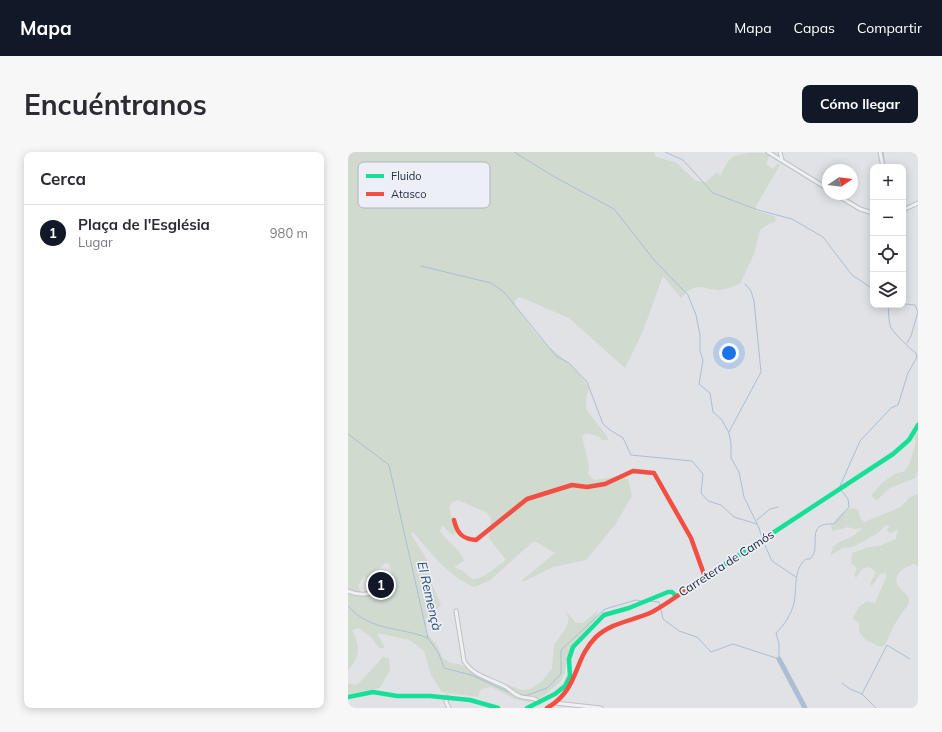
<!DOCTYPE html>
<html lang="es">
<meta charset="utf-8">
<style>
:root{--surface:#fff;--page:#f7f7f7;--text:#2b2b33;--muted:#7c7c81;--line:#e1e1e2;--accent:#111827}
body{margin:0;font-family:Mulish,sans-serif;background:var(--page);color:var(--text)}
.controls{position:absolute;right:12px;top:12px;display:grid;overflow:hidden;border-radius:8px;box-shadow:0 2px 10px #0003}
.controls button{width:36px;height:36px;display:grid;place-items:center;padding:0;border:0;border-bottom:1px solid var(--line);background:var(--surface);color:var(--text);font:20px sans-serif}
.compass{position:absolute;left:474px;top:12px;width:36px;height:36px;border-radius:50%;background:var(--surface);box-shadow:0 2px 10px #0003;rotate:77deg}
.you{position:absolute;left:381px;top:201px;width:14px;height:14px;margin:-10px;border:3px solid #fff;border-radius:50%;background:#1a73e8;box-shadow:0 0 0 6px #1a73e833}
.badge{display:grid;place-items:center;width:26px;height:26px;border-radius:50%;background:var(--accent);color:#fff;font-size:13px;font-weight:700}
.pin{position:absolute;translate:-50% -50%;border:2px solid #fff;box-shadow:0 1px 4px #0006}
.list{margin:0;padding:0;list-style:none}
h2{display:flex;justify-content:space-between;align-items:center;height:52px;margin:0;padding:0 16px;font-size:17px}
h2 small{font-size:13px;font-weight:400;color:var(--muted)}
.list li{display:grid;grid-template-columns:26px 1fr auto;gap:12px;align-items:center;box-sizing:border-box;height:56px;padding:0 16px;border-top:1px solid var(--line)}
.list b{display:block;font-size:15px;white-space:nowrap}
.list p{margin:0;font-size:13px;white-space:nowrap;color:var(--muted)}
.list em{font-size:13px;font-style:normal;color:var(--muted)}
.icon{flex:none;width:22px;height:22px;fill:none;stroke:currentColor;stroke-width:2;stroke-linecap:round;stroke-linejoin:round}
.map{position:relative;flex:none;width:570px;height:556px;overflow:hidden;border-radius:8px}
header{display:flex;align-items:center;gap:24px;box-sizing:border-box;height:56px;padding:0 20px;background:var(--accent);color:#fff}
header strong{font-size:19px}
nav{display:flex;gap:22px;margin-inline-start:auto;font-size:14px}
.intro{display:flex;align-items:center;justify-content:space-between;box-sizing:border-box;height:96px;padding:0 24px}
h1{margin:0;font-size:28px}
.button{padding:10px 18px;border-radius:8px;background:var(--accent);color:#fff;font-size:14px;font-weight:700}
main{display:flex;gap:24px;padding:0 24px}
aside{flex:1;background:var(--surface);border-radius:8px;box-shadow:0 2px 10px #0003}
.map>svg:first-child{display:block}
</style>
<header>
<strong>Mapa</strong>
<nav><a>Mapa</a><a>Capas</a><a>Compartir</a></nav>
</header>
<div class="intro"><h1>Encuéntranos</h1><a class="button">Cómo llegar</a></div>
<main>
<aside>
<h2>Cerca<small></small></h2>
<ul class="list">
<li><span class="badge">1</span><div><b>Plaça de l'Església</b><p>Lugar</p></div><em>980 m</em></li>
</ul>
</aside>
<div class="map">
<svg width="570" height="556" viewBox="0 0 570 556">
<rect width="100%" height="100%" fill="#e0e2e5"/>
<g fill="#d0dacf" fill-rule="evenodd">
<path d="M0 0H306L308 5 327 10 348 29 358 30 369 20 372 24C375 18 378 12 382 7 391 0 410 0 422 2L418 12 425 17 430 11 432 13 408 54V59L426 64 428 69 419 73 412 78 406 102 392 132C386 134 377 138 371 138 353 137 348 129 333 146L315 124 295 179 277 216 221 166 172 145 167 148V154C175 164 183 176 192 186 209 203 230 215 241 237L238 245V257L258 283 260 288H254L250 284 238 281 234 284 241 314 240 322 246 328 268 325 280 327 284 344 267 373 238 408 205 415 177 429H173L207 401 186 389 141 429 126 435C100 424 83 401 65 380L63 382 81 411V425L93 453 79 467 78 481 89 493 94 505 102 511 111 512 140 526 173 538 182 537 193 530 204 517 206 493 218 476 221 466 217 458 228 471H235L250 458 247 468 223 494 216 522 212 530 197 543 181 550 167 547 143 535 133 537 130 545 94 540 83 523 76 499 62 488 29 481 37 496H31L23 485 11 476 4 478C12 493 13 505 0 518ZM110 348 138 360 143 366 141 386 158 408 139 422 132 426 124 427 115 419 106 415 116 409C113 397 99 391 92 379L94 373 104 383 108 381 101 355 104 350ZM37 411 41 412 44 420C36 433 30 445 14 443L10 434 16 424 19 427Z"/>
<path d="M570 266V318L567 326 542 336 529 348 523 344C533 332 541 322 557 319L561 313 568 290 566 286Z"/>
<path d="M570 342V414L566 412C557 415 542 423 551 435 555 441 562 442 561 451L546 473 537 493 532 495 518 488 511 480V471L505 466 511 455 519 449 527 451 538 426V421L532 422 524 434 522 432 528 420 521 415 514 417 508 426 506 423 509 416 503 411 504 401 521 395 531 394 548 387 550 377 544 381 539 379V377L542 375 538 373 530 381 505 395 495 396 483 403C484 389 495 390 505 384 509 381 512 378 515 376L506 377 500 375 485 379 483 375C488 367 499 352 510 358L512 366 516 370 553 355 562 345Z"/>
<path d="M35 505 41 506 42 518 32 536 0 542V531L7 533 12 530Z"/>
</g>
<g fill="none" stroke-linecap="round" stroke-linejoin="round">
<g stroke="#abbed4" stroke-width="1">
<path d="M166 0 205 24 266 57 307 109 340 143 348 163 352 183V199L355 208 351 232 362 241 365 260 374 268 381 281 383 291V306L391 320 396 345 411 376 414 386"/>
<path d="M317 0 335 8 365 41 410 58 444 67 475 85 504 123 525 137"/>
<path d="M535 0 537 15"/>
<path d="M73 114 143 131 156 140 208 204 221 211 239 230 255 272 262 278 275 286 283 303 344 309 355 322 353 341 360 349 373 353 386 365 409 372"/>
<path d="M555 150 557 152 567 153 570 160 563 184 559 191"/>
<path d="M381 280 413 220 406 149 403 139 397 132"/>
<path d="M0 282 41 313 80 486 91 502 96 516 123 523 165 542"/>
<path d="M492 334 512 289 543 256 550 253 560 221 569 205 568 201C562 197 547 182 543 176 540 170 541 159 540 153"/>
<path d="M409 368 422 357 430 355"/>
<path d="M415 389 424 409 448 425"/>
<path d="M302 449 311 450 312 454"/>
<path d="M0 454C23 480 50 474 80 486"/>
<path d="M313 457 315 467 331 479 349 485 363 500 385 492 431 507V492L428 481C436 473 443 463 446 451 449 437 445 417 458 407H462C475 395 455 370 486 372L501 355 500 347 493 338"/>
<path d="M494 531 502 537 514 542 528 556"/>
<path d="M514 542 539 493 562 507"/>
<path d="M177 544 199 536 213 522V498L257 457 288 448 293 449"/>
</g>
<path stroke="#abbed4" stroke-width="5" d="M431 507 457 556"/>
<g stroke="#bec0c3" stroke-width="5">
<g id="street">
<path d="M420 0 480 37"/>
<path d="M432 0 434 8"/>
<path d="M532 0 535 15"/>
<path d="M487 42 512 57 525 61"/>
<path d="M555 58 570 51"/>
<path d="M0 439C9 443 22 444 30 437"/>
<path d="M108 459 116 509C125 524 143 527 158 535 162 538 166 542 171 544 177 547 186 544 191 550"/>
<path d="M99 545 98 550 101 556"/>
<path d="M207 551 253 556"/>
</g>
</g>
<use href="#street" stroke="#eff0f2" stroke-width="3"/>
<g stroke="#16e098" stroke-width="4.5">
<path d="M347 432 545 302 561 288 570 273"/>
<path d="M0 545 25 540 49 544H82L122 548 150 556"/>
<path d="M179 556 207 542 217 534 222 524 221 507 225 495 256 463 281 456 320 440H324L328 444"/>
</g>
<g stroke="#f24e42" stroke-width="4.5">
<path d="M106 368C109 381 114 387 128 388L179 347 224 333 239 335 257 332 285 319 306 321 343 386 357 425"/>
<path d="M199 556C232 537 225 507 248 485 264 470 285 469 304 460 319 452 333 441 347 432"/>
</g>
</g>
<g text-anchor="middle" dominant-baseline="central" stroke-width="3.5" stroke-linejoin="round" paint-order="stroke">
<g font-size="12" fill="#252e40" stroke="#ecf0f6">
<text transform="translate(378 411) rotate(-33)">Carretera de Camós</text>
</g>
<g font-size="13" font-style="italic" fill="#2b4c77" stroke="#ecf0f6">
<text transform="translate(82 444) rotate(77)">El Remençà</text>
</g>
</g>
<rect x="10" y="10" width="132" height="46" rx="6" fill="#ecf0f6" stroke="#b0b6bf" stroke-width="1"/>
<rect x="18" y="22" width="18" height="4" fill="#16e098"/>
<rect x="18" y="40" width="18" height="4" fill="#f24e42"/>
<g font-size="11" fill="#252e40">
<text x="43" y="28">Fluido</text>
<text x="43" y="46">Atasco</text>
</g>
</svg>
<div class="controls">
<button>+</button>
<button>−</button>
<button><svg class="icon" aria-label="locate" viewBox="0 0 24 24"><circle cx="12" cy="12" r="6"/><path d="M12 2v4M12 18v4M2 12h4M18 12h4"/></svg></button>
<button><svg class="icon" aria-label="layers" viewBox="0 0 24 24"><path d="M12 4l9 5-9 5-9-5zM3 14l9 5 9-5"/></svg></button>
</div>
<svg class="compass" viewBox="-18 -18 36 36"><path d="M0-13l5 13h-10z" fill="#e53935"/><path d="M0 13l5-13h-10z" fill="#7c7c81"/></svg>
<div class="you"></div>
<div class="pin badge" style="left:33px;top:433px">1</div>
</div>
</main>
